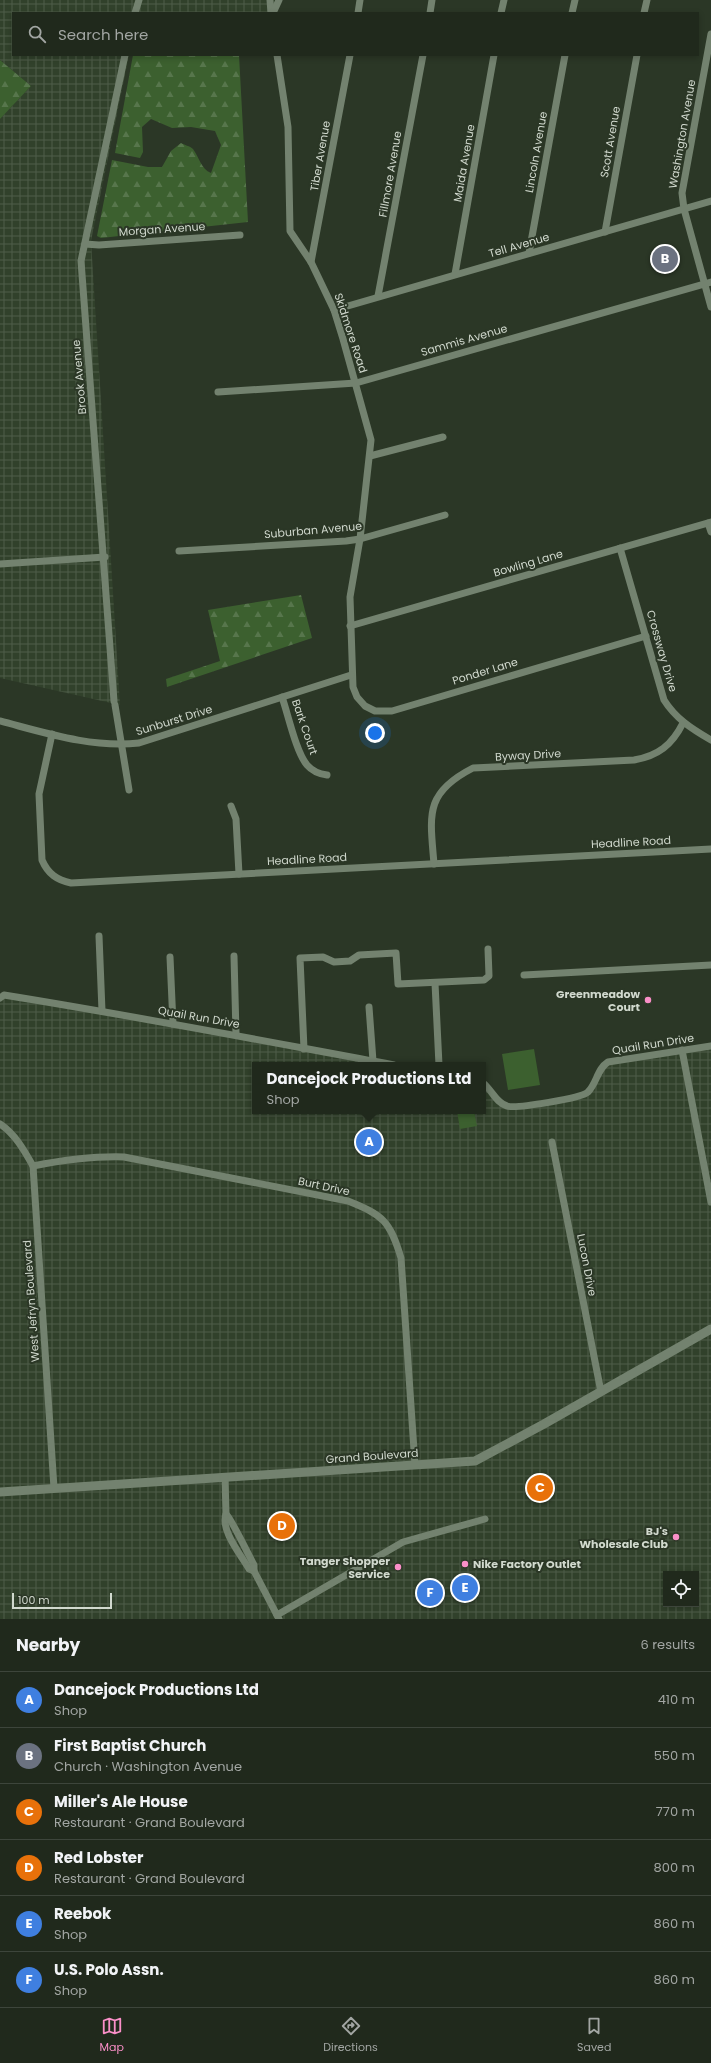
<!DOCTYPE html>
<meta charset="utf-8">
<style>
:root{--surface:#20291c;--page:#283125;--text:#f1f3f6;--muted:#a2a6a3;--line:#3d453b;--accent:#fa8fc8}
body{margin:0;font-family:Poppins,sans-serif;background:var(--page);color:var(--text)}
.controls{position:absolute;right:12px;bottom:12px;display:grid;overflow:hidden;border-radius:0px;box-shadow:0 2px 6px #0003}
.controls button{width:36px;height:36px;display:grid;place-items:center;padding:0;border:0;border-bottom:1px solid var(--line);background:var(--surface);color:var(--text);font:20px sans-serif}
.scale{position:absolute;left:12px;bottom:10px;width:100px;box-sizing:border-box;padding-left:4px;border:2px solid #d1d9ce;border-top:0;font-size:11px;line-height:14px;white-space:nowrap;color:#d1d9ce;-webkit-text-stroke:3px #2b3726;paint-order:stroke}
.you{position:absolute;left:375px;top:733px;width:14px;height:14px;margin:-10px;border:3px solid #fff;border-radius:50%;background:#1a73e8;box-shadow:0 0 0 6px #1a73e833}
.badge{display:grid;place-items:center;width:26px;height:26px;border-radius:50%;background:var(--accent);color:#fff;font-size:13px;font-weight:700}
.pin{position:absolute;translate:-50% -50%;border:2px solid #fff;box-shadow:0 1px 4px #0006}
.popup{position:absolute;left:252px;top:1062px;width:234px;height:52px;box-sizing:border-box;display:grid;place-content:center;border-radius:0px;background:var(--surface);filter:drop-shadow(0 1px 3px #0005);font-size:13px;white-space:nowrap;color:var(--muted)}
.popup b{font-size:15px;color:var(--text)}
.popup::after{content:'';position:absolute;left:50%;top:100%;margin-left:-8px;border:8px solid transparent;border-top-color:var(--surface)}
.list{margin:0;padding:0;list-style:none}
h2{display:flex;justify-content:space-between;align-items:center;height:52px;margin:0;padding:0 16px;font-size:17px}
h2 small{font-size:13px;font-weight:400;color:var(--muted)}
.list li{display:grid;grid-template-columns:26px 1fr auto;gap:12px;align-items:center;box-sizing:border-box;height:56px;padding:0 16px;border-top:1px solid var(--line)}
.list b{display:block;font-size:15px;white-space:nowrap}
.list p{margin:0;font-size:13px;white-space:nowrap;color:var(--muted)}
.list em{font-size:13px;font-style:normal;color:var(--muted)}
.icon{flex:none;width:22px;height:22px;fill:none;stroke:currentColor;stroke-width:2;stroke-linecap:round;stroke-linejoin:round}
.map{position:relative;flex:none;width:711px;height:1619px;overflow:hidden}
.search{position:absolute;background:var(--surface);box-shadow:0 2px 6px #0003;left:12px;right:12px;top:12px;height:44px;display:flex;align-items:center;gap:10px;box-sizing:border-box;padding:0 14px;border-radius:0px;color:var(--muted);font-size:15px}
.sheet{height:388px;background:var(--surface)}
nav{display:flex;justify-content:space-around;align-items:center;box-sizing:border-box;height:56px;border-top:1px solid var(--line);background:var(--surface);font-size:11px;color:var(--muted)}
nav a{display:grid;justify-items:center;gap:2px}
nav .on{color:var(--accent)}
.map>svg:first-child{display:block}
</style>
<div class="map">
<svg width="711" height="1619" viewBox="0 0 711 1619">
<defs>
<pattern id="industrial-grid" width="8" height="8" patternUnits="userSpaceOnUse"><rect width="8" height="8" fill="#31412b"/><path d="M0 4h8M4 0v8" fill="none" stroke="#4e5c49"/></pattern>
<pattern id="forest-firs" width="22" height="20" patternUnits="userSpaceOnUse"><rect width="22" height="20" fill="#3c602f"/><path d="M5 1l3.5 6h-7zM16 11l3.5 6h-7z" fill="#57764c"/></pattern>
</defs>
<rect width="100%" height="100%" fill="#2b3726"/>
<g fill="url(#industrial-grid)" fill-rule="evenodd">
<path d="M0 0H276L272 13H13V55H129L91 241 120 705 0 678V119L31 86 0 60Z"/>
<path d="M4 995 394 1065H255V1111H483V1083L508 1107 584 1095 603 1064 711 1046V1619H0V998ZM666 1574H696V1604H666Z"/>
</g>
<g fill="url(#forest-firs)">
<path d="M133 55H239L248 222 101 238 97 236 112 160 148 167H162L171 151 181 143C184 145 190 146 193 149 199 157 201 169 211 173L221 145 215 131 191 127 172 128 151 119 142 127 143 152 140 158 115 153Z"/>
<path d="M0 60 31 86 0 119Z"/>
<path d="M301 595 312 638 167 687 166 679 220 661 208 610Z"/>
</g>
<g fill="#3c602f">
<path d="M534 1049 540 1085 508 1090 502 1054Z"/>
<path d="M457 1111H474L477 1126 460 1129Z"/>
</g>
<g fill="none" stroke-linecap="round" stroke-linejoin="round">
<g stroke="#73826f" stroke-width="7">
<path d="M270 0 271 13"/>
<path d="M135 13 139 0"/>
<path d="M273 13 279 0"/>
<path d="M358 13 360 0"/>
<path d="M430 13 432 0"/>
<path d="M501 13 504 0"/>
<path d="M572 13 575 0"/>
<path d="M644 13 647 0"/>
<path d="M711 34 682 193 684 209 711 307"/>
<path d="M277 55 288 127 290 231 311 262 334 310 343 339 371 440 360 539 350 597 353 687 357 697 365 706 375 711H392L646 636"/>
<path d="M605 232 637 55"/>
<path d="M85 244 99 245 240 235"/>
<path d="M529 253 565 55"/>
<path d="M311 262 350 55"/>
<path d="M455 274 494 55"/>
<path d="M378 296 423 55"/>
<path d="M334 310 711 201"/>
<path d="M218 392 356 383 711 282"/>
<path d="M370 456 443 437"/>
<path d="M708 523 711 532"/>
<path d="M620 548 664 700C676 719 692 729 711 740"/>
<path d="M179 551 346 541 360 539 445 515"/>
<path d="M0 564 105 557"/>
<path d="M350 626 711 522"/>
<path d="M282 697C288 714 296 752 307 765 313 772 319 774 327 775"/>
<path d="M114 701 81 261 125 55"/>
<path d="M115 705 129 790"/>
<path d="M0 721C46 733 91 748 139 743L351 675"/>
<path d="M52 734 39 794 42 860C48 874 57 880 71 883L711 849"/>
<path d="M231 806 236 819 239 874"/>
<path d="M434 864C430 815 424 793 473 768L634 760C658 756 672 745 683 723"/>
<path d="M99 936 102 1011"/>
<path d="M234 956 236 1034"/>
<path d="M170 957 173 1024"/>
<path d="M524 975 711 965"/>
<path d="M435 983 439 1065"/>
<path d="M0 998 4 995C135 1016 264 1041 394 1065"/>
<path d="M369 1007 373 1061"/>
<path d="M304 1049 300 958 323 957 334 962 350 961 359 955 396 953 398 984 484 980 489 976 488 949"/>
<path d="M682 1050 711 1202"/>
<path d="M483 1083C492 1090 496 1103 507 1106 516 1109 582 1098 588 1092 597 1083 597 1069 608 1062L711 1046"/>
<path d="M0 1124C15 1134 24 1150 33 1166L54 1488"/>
<path d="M552 1142 601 1392"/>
<path d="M33 1166C64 1160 92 1156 124 1157L348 1201C383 1215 390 1221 401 1258L415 1465"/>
<path d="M225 1477 226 1514C220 1530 241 1555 249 1569L254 1571"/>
<path d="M226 1514C231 1518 249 1556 254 1565V1571L279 1619"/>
<path d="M277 1615 403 1542 485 1519"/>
</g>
<path stroke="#73826f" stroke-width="9" d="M0 1492 475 1461 544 1424 711 1329"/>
</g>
<g fill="#fa8fc8" stroke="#2b3726" stroke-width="1.5">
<circle cx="648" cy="1000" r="4"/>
<circle cx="676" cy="1537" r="4"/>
<circle cx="465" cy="1564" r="4"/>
<circle cx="398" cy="1567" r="4"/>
</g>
<g text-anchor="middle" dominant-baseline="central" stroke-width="4" stroke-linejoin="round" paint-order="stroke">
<g font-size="11" fill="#d1d9ce" stroke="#2b3726">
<text transform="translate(682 134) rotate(-80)">Washington Avenue</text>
<text transform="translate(610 142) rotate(-80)">Scott Avenue</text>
<text transform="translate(536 152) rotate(-80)">Lincoln Avenue</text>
<text transform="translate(320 156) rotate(-80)">Tiber Avenue</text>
<text transform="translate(464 163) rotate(-80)">Maida Avenue</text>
<text transform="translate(390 174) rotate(-80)">Fillmore Avenue</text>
<text transform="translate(162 229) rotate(-4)">Morgan Avenue</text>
<text transform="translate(519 245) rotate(-16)">Tell Avenue</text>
<text transform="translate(351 333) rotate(72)">Skidmore Road</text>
<text transform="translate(464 340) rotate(-16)">Sammis Avenue</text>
<text transform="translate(79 377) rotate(-95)">Brook Avenue</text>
<text transform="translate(313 530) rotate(-5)">Suburban Avenue</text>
<text transform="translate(528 563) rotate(-16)">Bowling Lane</text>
<text transform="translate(662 651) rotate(74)">Crossway Drive</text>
<text transform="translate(485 671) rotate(-17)">Ponder Lane</text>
<text transform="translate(174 720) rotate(-17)">Sunburst Drive</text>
<text transform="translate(305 727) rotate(71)">Bark Court</text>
<text transform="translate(528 755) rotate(-3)">Byway Drive</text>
<text transform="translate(631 842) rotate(-3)">Headline Road</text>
<text transform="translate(307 859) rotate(-3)">Headline Road</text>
<text transform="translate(199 1017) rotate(10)">Quail Run Drive</text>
<text transform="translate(653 1044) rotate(-9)">Quail Run Drive</text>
<text transform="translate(324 1186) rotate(12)">Burt Drive</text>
<text transform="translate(587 1265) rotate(79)">Lucon Drive</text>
<text transform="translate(31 1301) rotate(-94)">West Jefryn Boulevard</text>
<text transform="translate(372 1456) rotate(-4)">Grand Boulevard</text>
</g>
<g font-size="11" font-weight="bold" fill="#d1d9ce" stroke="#2b3726" text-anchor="end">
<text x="640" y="994">Greenmeadow<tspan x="640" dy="13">Court</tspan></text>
<text x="668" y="1531">BJ's<tspan x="668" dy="13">Wholesale Club</tspan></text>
<text x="390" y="1561">Tanger Shopper<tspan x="390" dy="13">Service</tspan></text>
<text x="473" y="1564" text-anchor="start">Nike Factory Outlet</text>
</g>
</g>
</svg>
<div class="controls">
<button><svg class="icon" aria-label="locate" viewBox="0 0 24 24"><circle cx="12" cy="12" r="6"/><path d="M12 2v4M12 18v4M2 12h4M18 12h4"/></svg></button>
</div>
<div class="scale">100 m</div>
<div class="you"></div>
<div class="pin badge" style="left:369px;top:1142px;background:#3f7fe0">A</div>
<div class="popup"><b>Dancejock Productions Ltd</b>Shop</div>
<div class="pin badge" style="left:665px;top:259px;background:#6b7280">B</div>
<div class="pin badge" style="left:540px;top:1488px;background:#e8710a">C</div>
<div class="pin badge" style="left:282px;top:1526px;background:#e8710a">D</div>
<div class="pin badge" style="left:465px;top:1588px;background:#3f7fe0">E</div>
<div class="pin badge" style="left:430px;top:1593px;background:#3f7fe0">F</div>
<div class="search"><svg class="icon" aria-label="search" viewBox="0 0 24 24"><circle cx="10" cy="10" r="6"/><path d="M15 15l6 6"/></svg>Search here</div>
</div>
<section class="sheet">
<h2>Nearby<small>6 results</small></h2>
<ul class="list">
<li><span class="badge" style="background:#3f7fe0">A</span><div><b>Dancejock Productions Ltd</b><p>Shop</p></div><em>410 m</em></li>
<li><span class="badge" style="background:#6b7280">B</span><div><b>First Baptist Church</b><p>Church · Washington Avenue</p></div><em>550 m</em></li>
<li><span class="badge" style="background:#e8710a">C</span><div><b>Miller's Ale House</b><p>Restaurant · Grand Boulevard</p></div><em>770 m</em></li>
<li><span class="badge" style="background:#e8710a">D</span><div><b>Red Lobster</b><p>Restaurant · Grand Boulevard</p></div><em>800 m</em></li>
<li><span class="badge" style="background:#3f7fe0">E</span><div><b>Reebok</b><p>Shop</p></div><em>860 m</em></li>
<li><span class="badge" style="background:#3f7fe0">F</span><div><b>U.S. Polo Assn.</b><p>Shop</p></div><em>860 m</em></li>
</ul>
</section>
<nav>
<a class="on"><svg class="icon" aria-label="map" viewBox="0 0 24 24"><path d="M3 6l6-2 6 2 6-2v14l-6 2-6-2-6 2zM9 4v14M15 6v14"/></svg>Map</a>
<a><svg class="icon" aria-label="directions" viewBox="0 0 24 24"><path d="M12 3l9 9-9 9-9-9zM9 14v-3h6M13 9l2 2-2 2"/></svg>Directions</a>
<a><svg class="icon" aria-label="saved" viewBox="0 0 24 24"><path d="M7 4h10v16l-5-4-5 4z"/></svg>Saved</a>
</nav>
